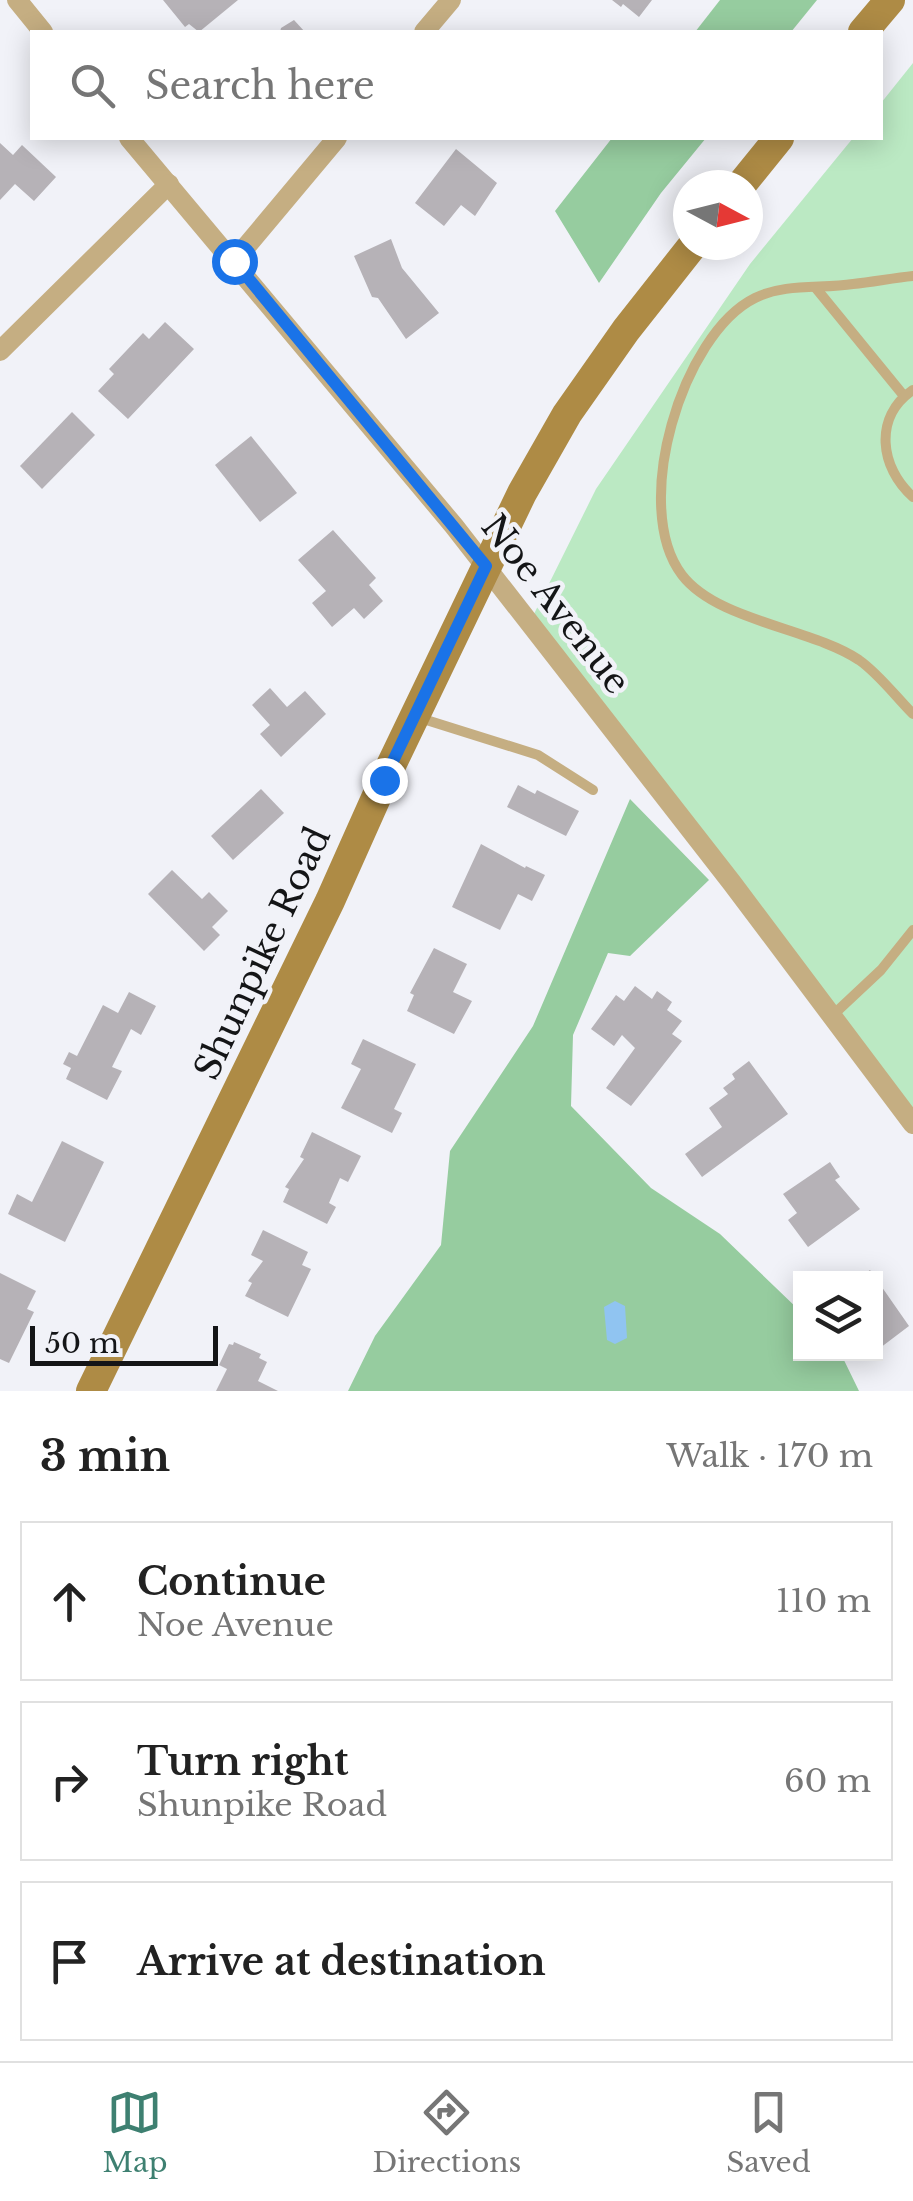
<!DOCTYPE html>
<meta charset="utf-8">
<style>
:root{--surface:#fff;--page:#f6f6f6;--text:#222;--muted:#767676;--line:#e0e0e0;--accent:#3e8071}
body{margin:0;font-family:"Libre Baskerville",serif;background:var(--page);color:var(--text)}
.controls{position:absolute;right:30px;bottom:30px;display:grid;overflow:hidden;border-radius:0px;box-shadow:0 5px 25px #0003}
.controls button{width:90px;height:90px;display:grid;place-items:center;padding:0;border:0;border-bottom:2px solid var(--line);background:var(--surface);color:var(--text);font:50px sans-serif}
.compass{position:absolute;left:673px;top:170px;width:90px;height:90px;border-radius:50%;background:var(--surface);box-shadow:0 5px 25px #0003;rotate:97deg}
.scale{position:absolute;left:30px;bottom:25px;width:188px;box-sizing:border-box;padding-left:10px;border:5px solid #141517;border-top:0;font-size:28px;line-height:35px;white-space:nowrap;color:#141517;-webkit-text-stroke:8px #f1f2f8;paint-order:stroke}
.stop{position:absolute;width:30px;height:30px;margin:-22px;border:8px solid #1a73e8;border-radius:50%;background:#fff}
.stop.end{background:#1a73e8;border-color:#fff;box-shadow:0 2px 10px #0008}
.list{margin:0;padding:0;list-style:none}
h2{display:flex;justify-content:space-between;align-items:center;height:130px;margin:0;padding:0 40px;font-size:42px}
h2 small{font-size:32px;font-weight:400;color:var(--muted)}
.list li{display:grid;grid-template-columns:65px 1fr auto;gap:30px;align-items:center;box-sizing:border-box;height:160px;margin:0 20px 20px;padding:0 20px;border:2px solid var(--line);border-radius:0px}
.list b{display:block;font-size:38px;white-space:nowrap}
.list p{margin:0;font-size:32px;white-space:nowrap;color:var(--muted)}
.list em{font-size:32px;font-style:normal;color:var(--muted)}
.icon{flex:none;width:55px;height:55px;fill:none;stroke:currentColor;stroke-width:2;stroke-linecap:round;stroke-linejoin:round}
.map{position:relative;flex:none;width:913px;height:1391px;overflow:hidden}
.search{position:absolute;background:var(--surface);box-shadow:0 5px 25px #0003;left:30px;right:30px;top:30px;height:110px;display:flex;align-items:center;gap:25px;box-sizing:border-box;padding:0 35px;border-radius:0px;color:var(--muted);font-size:38px}
.sheet{height:670px;background:var(--surface)}
nav{display:flex;justify-content:space-around;align-items:center;box-sizing:border-box;height:140px;border-top:2px solid var(--line);background:var(--surface);font-size:28px;color:var(--muted)}
nav a{display:grid;justify-items:center;gap:5px}
nav .on{color:var(--accent)}
.map>svg:first-child{display:block}
</style>
<div class="map">
<svg width="913" height="1391" viewBox="0 0 913 1391">
<rect width="100%" height="100%" fill="#f1f2f8"/>
<path fill="#bbe9c3" d="M913 63V1118L530 622 596 489 750 264 853 138H880L881 103Z"/>
<g fill="#96cc9f">
<path d="M720 0H817L791 32H695Z"/>
<path d="M612 138H706L661 193 599 283 555 211Z"/>
<path d="M630 799 709 880 630 956 608 953 573 1035 571 1106 651 1188 720 1234 800 1311V1354H841L859 1391H348L375 1336 441 1245 450 1151 533 1026Z"/>
</g>
<path fill="#90c4f1" d="M615 1301 625 1306 627 1338 615 1344 607 1340 604 1307Z"/>
<g fill="#b6b2b7">
<path d="M163 0H238L199 32 189 24 185 27Z"/>
<path d="M612 0H652L639 17 623 4 621 7Z"/>
<path d="M294 20 305 32H280L281 28Z"/>
<path d="M0 143 13 155 22 145 56 177 34 201 15 184 0 200Z"/>
<path d="M456 149 497 183 475 216 461 205 444 226 415 203Z"/>
<path d="M391 239 402 268 439 313 406 339 378 298 372 297 354 256Z"/>
<path d="M165 322 194 349 128 419 98 391 114 374 109 369 143 333 149 339Z"/>
<path d="M72 412 95 435 42 489 20 466Z"/>
<path d="M251 436 297 493 260 522 215 465Z"/>
<path d="M333 530 376 578 369 585 383 601 364 619 354 608 332 627 312 603 326 591 298 560Z"/>
<path d="M270 688 287 707 305 691 326 714 281 757 260 734 270 725 252 705Z"/>
<path d="M518 785 535 794 537 790 579 811 566 836 507 807Z"/>
<path d="M261 789 284 813 233 860 211 836Z"/>
<path d="M481 844 525 868 526 866 545 875 532 901 518 894 500 930 452 907Z"/>
<path d="M172 870 202 899 209 892 228 911 212 927 220 935 204 951 148 894Z"/>
<path d="M434 948 467 964 453 992 472 1001 454 1034 407 1011 414 995 410 993Z"/>
<path d="M635 986 652 999 657 991 672 1002 667 1010 682 1021 672 1034 682 1041 631 1106 606 1088 635 1048 622 1035 614 1046 591 1029 616 995 624 1001Z"/>
<path d="M129 992 156 1006 141 1035 131 1029 112 1067 122 1071 107 1100 66 1079 71 1068 63 1064 69 1052 77 1056 103 1005 118 1013Z"/>
<path d="M363 1039 416 1064 394 1109 402 1113 392 1133 341 1108 361 1069 351 1064Z"/>
<path d="M749 1061 788 1114 702 1177 685 1154 722 1127 709 1108 728 1094 723 1088 735 1079 732 1074Z"/>
<path d="M312 1132 361 1156 348 1182 340 1178 329 1203 336 1207 327 1224 283 1202 289 1189 285 1187 304 1159 300 1157Z"/>
<path d="M62 1141 104 1162 65 1242 8 1214 17 1194 32 1202Z"/>
<path d="M830 1162 840 1177 835 1180 860 1209 808 1247 788 1220 797 1213 783 1194Z"/>
<path d="M263 1230 308 1252 302 1265 311 1269 288 1317 245 1296 252 1283 248 1281 263 1261 251 1255Z"/>
<path d="M870 1270 909 1326 876 1351V1278H859Z"/>
<path d="M0 1273 36 1291 27 1309 34 1312 9 1363 0 1359Z"/>
<path d="M234 1342 261 1354 259 1358 267 1362 258 1381 278 1391H216L227 1369 219 1365 229 1344 233 1345Z"/>
</g>
<g fill="none" stroke-linecap="round" stroke-linejoin="round">
<g stroke="#c5ae82" stroke-width="10">
<path d="M913 276C893 278 873 282 853 284 821 289 785 283 755 298 682 334 630 507 682 575 717 621 811 628 859 660 879 674 896 697 913 714"/>
<path d="M815 287 904 396"/>
<path d="M913 390C873 417 880 468 913 497"/>
<path d="M420 718 538 755 593 790"/>
<path d="M832 1016 881 970 913 930"/>
</g>
<g stroke="#c5ae82" stroke-width="20">
<path d="M17 0 43 32"/>
<path d="M424 32 451 0"/>
<path d="M129 138 454 526 732 883 913 1124"/>
<path d="M234 261 337 138"/>
<path d="M0 351 169 184"/>
</g>
<g stroke="#ae8b45" stroke-width="30">
<path d="M863 32 890 0"/>
<path d="M741 185 779 138"/>
<path d="M91 1391 330 901 384 780 522 493 567 414 626 330 693 245"/>
</g>
</g>
<g fill="none" stroke-linecap="round" stroke-linejoin="round">
<path stroke="#1a73e8" stroke-width="12" d="M234 261 486 566 384 780"/>
</g>
<g text-anchor="middle" dominant-baseline="central" stroke-width="9" stroke-linejoin="round" paint-order="stroke">
<g font-size="35" fill="#141517" stroke="#f1f2f8">
<text transform="translate(556 604) rotate(52)">Noe Avenue</text>
<text transform="translate(262 953) rotate(-65)">Shunpike Road</text>
</g>
</g>
</svg>
<div class="controls">
<button><svg class="icon" aria-label="layers" viewBox="0 0 24 24"><path d="M12 4l9 5-9 5-9-5zM3 14l9 5 9-5"/></svg></button>
</div>
<svg class="compass" viewBox="-18 -18 36 36"><path d="M0-13l5 13h-10z" fill="#e53935"/><path d="M0 13l5-13h-10z" fill="#767676"/></svg>
<div class="scale">50 m</div>
<div class="stop" style="left:234px;top:261px"></div>
<div class="stop end" style="left:384px;top:780px"></div>
<div class="search"><svg class="icon" aria-label="search" viewBox="0 0 24 24"><circle cx="10" cy="10" r="6"/><path d="M15 15l6 6"/></svg>Search here</div>
</div>
<section class="sheet">
<h2>3 min<small>Walk · 170 m</small></h2>
<ul class="list">
<li><svg class="icon" aria-label="ahead" viewBox="0 0 24 24"><path d="M12 20V5M6 11l6-6 6 6"/></svg><div><b>Continue</b><p>Noe Avenue</p></div><em>110 m</em></li>
<li><svg class="icon" aria-label="right" viewBox="0 0 24 24"><path d="M7 20v-9h11M14 6l5 5-5 5"/></svg><div><b>Turn right</b><p>Shunpike Road</p></div><em>60 m</em></li>
<li><svg class="icon" aria-label="arrive" viewBox="0 0 24 24"><path d="M6 21V4h12l-3 4 3 4H6"/></svg><div><b>Arrive at destination</b></div></li>
</ul>
</section>
<nav>
<a class="on"><svg class="icon" aria-label="map" viewBox="0 0 24 24"><path d="M3 6l6-2 6 2 6-2v14l-6 2-6-2-6 2zM9 4v14M15 6v14"/></svg>Map</a>
<a><svg class="icon" aria-label="directions" viewBox="0 0 24 24"><path d="M12 3l9 9-9 9-9-9zM9 14v-3h6M13 9l2 2-2 2"/></svg>Directions</a>
<a><svg class="icon" aria-label="saved" viewBox="0 0 24 24"><path d="M7 4h10v16l-5-4-5 4z"/></svg>Saved</a>
</nav>
